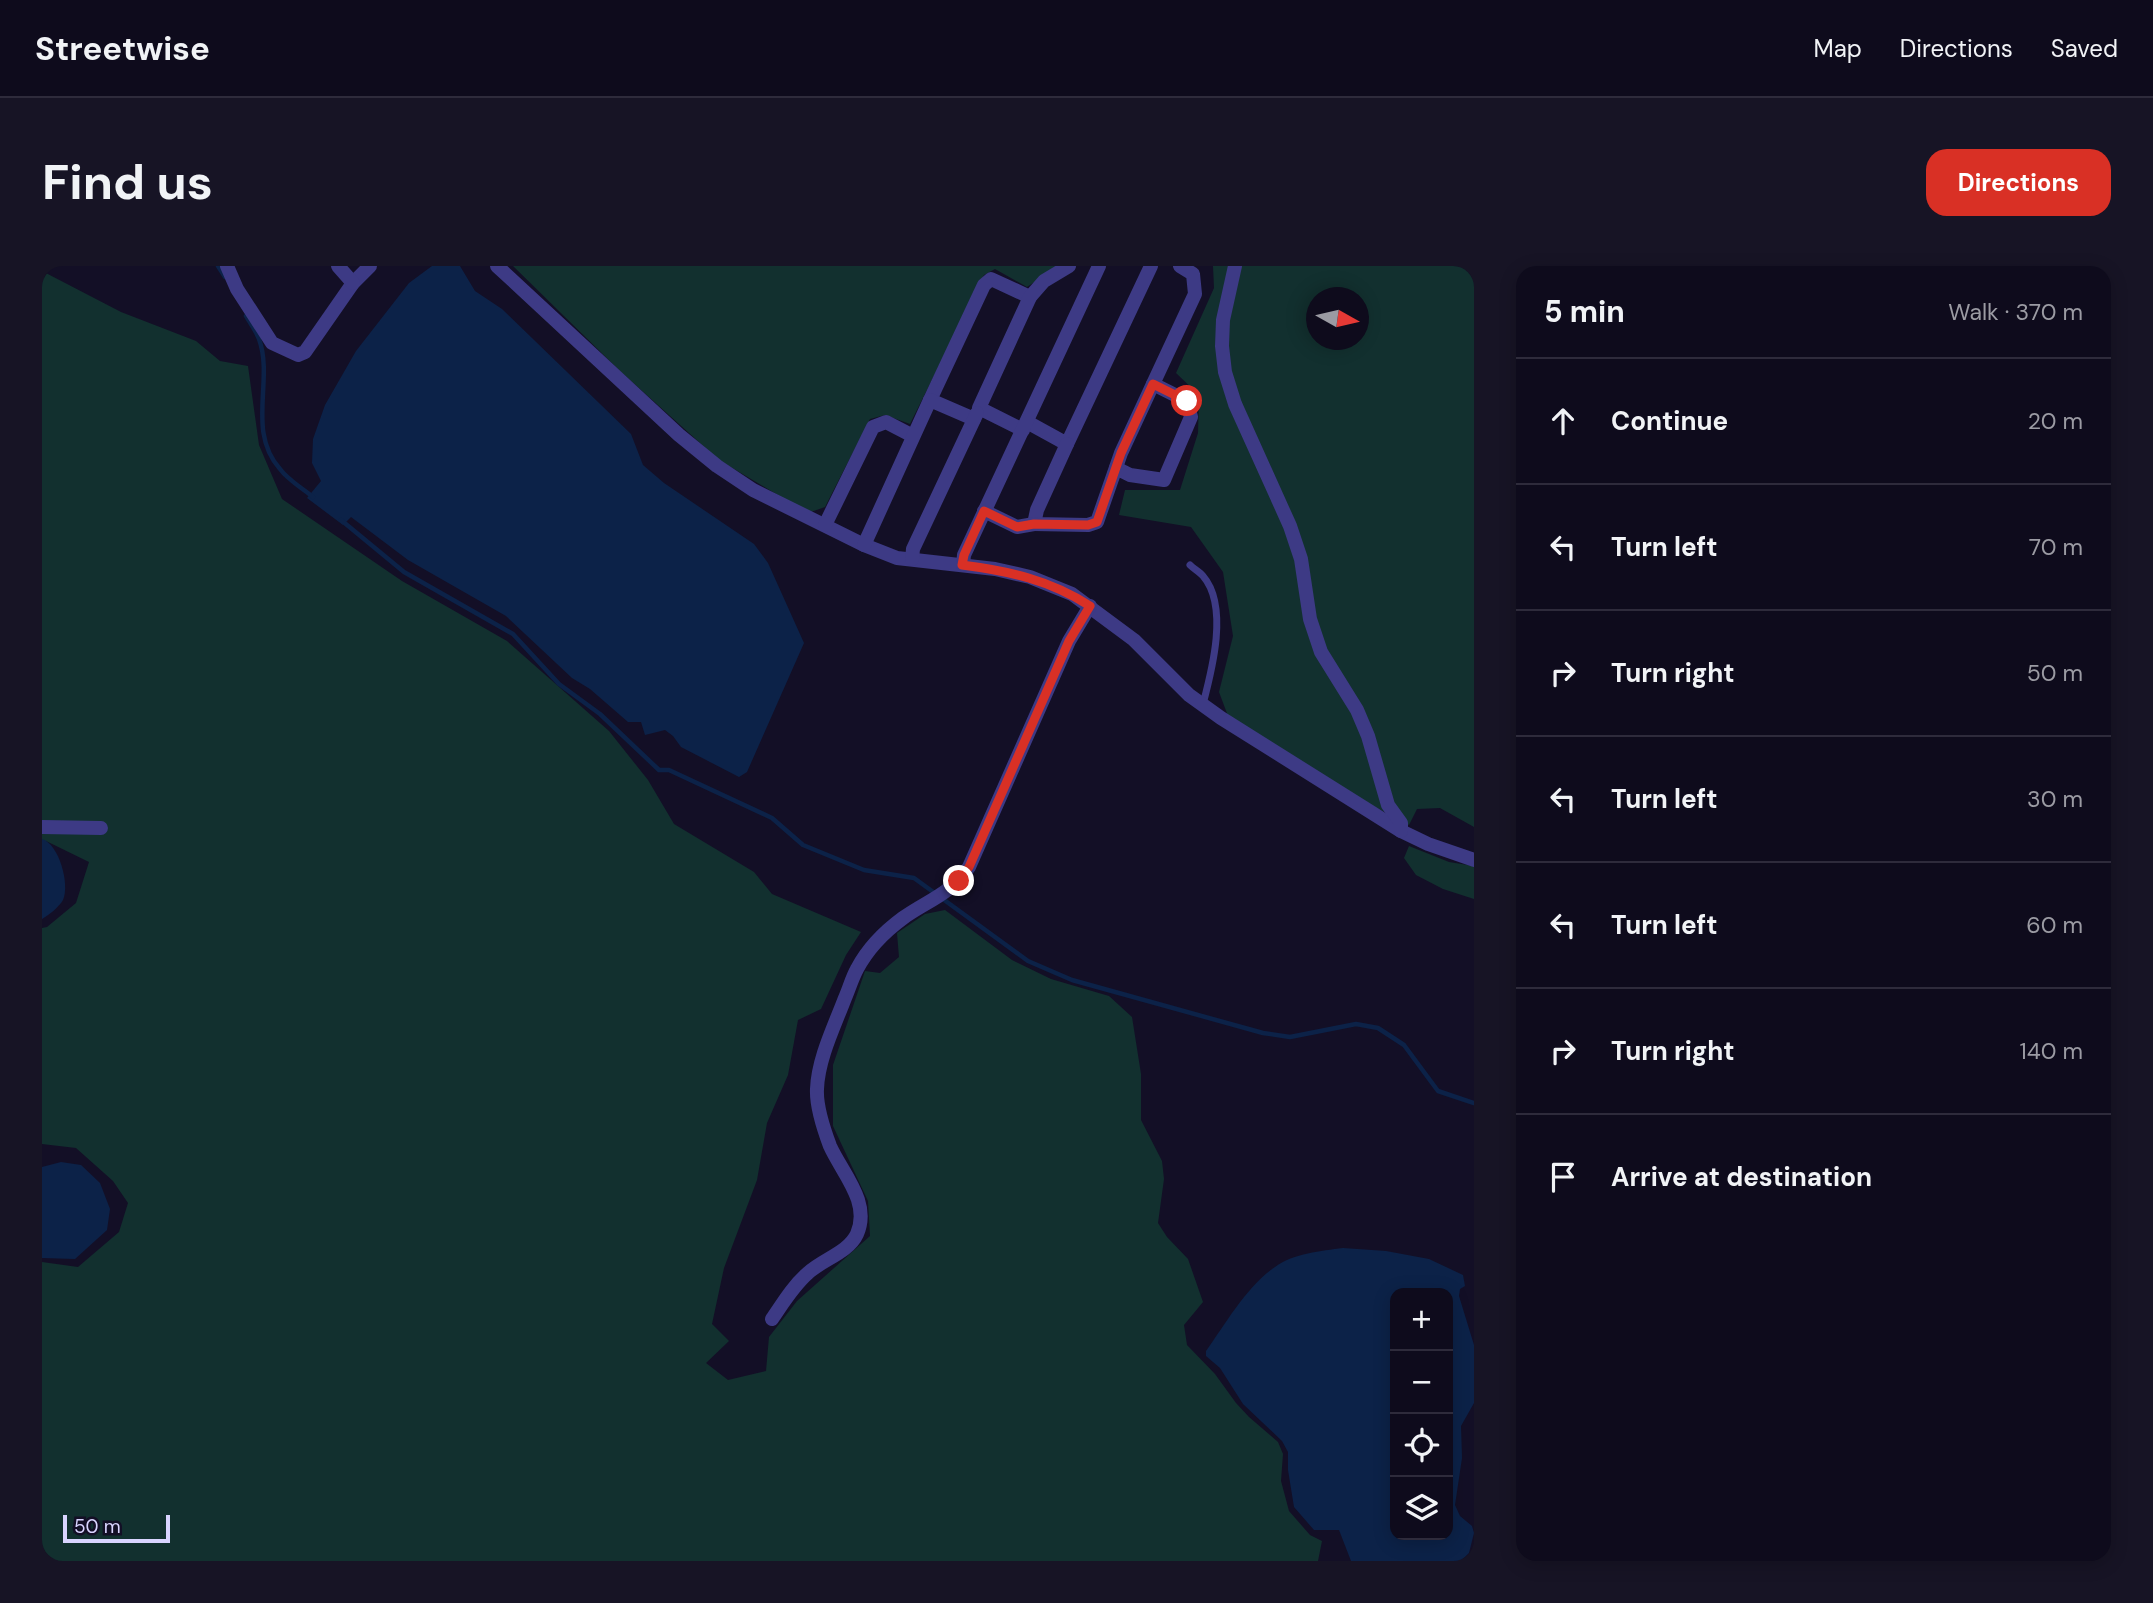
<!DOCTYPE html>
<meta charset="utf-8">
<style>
:root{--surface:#0e0b1c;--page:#171425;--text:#f1f3f6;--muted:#9b9ba3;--line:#2e2b3b;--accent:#d93025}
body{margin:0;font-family:"DM Sans",sans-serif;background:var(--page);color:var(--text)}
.controls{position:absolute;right:21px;bottom:21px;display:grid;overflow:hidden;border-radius:14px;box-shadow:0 4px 18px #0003}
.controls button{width:63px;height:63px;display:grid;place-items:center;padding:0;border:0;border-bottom:2px solid var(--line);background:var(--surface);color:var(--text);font:35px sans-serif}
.compass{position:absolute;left:1264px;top:21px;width:63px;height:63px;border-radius:50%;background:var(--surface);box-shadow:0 4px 18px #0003;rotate:98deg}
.scale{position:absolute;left:21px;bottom:18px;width:107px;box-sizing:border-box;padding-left:7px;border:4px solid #d9d4ff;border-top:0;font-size:19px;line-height:24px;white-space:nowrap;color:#d9d4ff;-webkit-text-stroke:5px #130f26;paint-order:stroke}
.stop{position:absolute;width:21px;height:21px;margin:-16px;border:5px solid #d93025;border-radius:50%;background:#fff}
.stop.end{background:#d93025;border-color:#fff;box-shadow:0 2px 7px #0008}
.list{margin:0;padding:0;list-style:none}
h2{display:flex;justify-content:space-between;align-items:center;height:91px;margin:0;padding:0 28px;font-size:30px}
h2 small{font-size:23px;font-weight:400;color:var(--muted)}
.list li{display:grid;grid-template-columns:46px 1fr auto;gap:21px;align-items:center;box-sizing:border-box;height:126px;padding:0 28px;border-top:2px solid var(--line)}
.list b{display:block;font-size:26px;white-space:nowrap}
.list em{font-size:23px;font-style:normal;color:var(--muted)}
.icon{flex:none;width:38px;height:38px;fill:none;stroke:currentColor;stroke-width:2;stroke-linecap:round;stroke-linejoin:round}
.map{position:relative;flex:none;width:1432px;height:1295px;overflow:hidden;border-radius:21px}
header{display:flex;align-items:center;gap:42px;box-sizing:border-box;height:98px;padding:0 35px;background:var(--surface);border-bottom:2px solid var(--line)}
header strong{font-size:33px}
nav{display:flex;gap:38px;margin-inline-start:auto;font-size:24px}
.intro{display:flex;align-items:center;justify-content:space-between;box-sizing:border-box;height:168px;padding:0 42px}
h1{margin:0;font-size:49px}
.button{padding:18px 32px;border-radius:21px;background:var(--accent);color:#fff;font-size:24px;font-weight:700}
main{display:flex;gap:42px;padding:0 42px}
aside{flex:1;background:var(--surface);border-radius:21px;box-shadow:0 4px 18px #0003}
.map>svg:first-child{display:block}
</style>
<header>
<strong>Streetwise</strong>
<nav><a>Map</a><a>Directions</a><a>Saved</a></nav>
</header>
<div class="intro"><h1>Find us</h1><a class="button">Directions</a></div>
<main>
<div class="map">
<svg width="1432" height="1295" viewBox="0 0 1432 1295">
<rect width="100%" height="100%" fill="#130f26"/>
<g fill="#12302f" fill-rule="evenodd">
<path d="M471 0H1016L985 21 953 3 942 9 868 158 843 149 828 153 783 241 766 247 677 194 578 105Z"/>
<path d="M1171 0H1432V561L1398 542 1375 543 1367 559 1331 540 1186 450 1177 426 1191 370 1181 306 1149 261 1077 249 1083 224H1138L1156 167 1157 129 1134 107 1172 22ZM1274 32H1316V74H1274Z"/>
<path d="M0 5 79 46 154 75 178 95 206 100 217 179 240 233 360 315 465 375 567 465 606 514 632 558 712 606 730 628 819 666 804 689 779 743 756 754 746 809 725 857 715 914 682 1002 670 1058 687 1075 664 1097 686 1114 724 1105 727 1071 755 1035 828 970 826 935 791 860V799L823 705 838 707 857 691 855 667 883 648 903 644 970 694 1009 713 1067 730 1090 751 1099 808V854L1120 895 1122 913 1116 957 1125 971 1146 993 1161 1036 1142 1059 1145 1079 1173 1108 1194 1137 1207 1151 1236 1176 1241 1188 1239 1215 1247 1245 1268 1269 1280 1275 1276 1295H0V996L36 1001 77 966 86 937 71 915 34 882 0 878V662L5 661 34 637 47 596 4 575 0 576Z"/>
<path d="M1367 580 1407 596 1432 600V633L1401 623 1374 609 1362 592Z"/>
</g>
<g fill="#0c2248" fill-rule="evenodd">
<path d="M390 0H418L433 25 460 43 589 168 601 199 622 217 712 278 726 297 762 377 705 506 697 511 639 481 631 470 623 464 603 469 599 456H586L548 423 530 412 464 350 366 294 309 251 301 259 265 232 279 215 270 197 271 173 283 139 314 85 367 17Z"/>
<path d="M0 573C17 578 28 618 21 634 17 641 7 649 0 653Z"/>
<path d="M19 896 39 899 58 917 68 943 65 964 33 993 0 992V901Z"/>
<path d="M1301 982 1344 985 1387 993 1421 1009 1423 1020 1418 1023 1417 1030 1432 1079V1137L1419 1160 1420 1192 1413 1239 1418 1250 1430 1260 1432 1267 1427 1287 1419 1295H1309L1297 1264H1272L1252 1241 1246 1204V1186L1240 1175 1201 1138 1178 1102 1164 1090V1085C1184 1057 1205 1020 1233 1001 1252 987 1279 985 1301 982ZM1406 1027V1269H1353V1027Z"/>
</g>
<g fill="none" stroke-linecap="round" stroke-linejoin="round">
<g stroke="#0c2248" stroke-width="4.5">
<path d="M176 0 183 11"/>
<path d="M204 50C208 57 214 65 217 73 232 114 204 165 238 203 246 214 260 222 271 231"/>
<path d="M299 254 362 306 471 368 517 418 558 448 617 504H627L730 552 761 579 822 604 872 612 986 695 1030 714 1221 767 1248 771 1314 758 1336 762 1362 779 1396 825 1432 837"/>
</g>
<path stroke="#3d3a85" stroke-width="7" d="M1148 299C1152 303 1158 306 1161 310 1187 340 1170 404 1161 438"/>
<g stroke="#3d3a85" stroke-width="14">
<path d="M185 0 195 23 230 77 256 89 263 86 311 17 328 0"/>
<path d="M296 0 311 17"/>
<path d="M455 0 637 169 675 200 711 224 822 279 855 292 953 303 988 311 1030 328 1092 374 1147 429 1179 452 1359 565 1386 578 1432 594"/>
<path d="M1193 0 1181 54 1180 80 1183 106 1193 138 1248 260 1259 293 1268 353 1279 386 1315 444 1326 470 1346 539 1359 557V565"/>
<path d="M888 134 942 19 949 13 988 31"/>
<path d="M985 156 1025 178 1109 0"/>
<path d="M981 164 937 142 988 31 1002 15 1027 0"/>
<path d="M1025 178 995 244 992 258 1046 259 1055 256 1079 187 1111 118"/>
<path d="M1074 202 1088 209 1122 214 1149 151 1145 135 1111 118 1153 28 1151 8 1138 0"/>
<path d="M942 245 975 261 992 258"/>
<path d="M783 259 831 161 844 156 871 170"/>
<path d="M822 279 888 134 932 153"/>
<path d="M870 293 871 283 935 147"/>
<path d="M921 299 922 289 1057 0"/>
<path d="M0 561 59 562"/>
<path d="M730 1053C741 1037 751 1020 766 1007 781 993 806 987 815 968 829 936 800 907 788 880 782 864 774 841 775 823 776 793 792 761 803 732 807 723 810 712 815 703 826 682 842 666 861 652 888 633 906 630 927 601L1027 375 1048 340"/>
</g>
</g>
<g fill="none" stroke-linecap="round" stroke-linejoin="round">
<path stroke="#d93025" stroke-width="9" d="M917 615 927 601 1027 375 1048 340C1008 314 967 305 920 299L922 289 942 245 975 261 992 258 1046 259 1055 256 1079 187 1111 118 1145 135"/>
</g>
</svg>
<div class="controls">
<button>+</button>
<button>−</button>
<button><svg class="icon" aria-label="locate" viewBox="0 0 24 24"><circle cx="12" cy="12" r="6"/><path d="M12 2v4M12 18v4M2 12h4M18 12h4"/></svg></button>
<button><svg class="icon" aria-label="layers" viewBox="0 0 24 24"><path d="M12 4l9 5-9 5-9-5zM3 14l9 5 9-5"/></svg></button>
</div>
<svg class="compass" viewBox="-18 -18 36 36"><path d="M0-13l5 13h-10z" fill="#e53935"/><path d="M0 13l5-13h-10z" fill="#9b9ba3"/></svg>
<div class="scale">50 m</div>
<div class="stop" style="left:1145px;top:135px"></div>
<div class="stop end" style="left:917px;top:615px"></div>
</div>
<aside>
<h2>5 min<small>Walk · 370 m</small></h2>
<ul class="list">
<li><svg class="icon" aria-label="ahead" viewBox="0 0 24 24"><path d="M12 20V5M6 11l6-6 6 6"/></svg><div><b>Continue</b></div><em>20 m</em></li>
<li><svg class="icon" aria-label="left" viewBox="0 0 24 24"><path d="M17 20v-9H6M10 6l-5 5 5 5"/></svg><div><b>Turn left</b></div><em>70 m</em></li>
<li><svg class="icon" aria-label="right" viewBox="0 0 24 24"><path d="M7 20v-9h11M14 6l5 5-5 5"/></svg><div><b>Turn right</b></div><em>50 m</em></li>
<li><svg class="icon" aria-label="left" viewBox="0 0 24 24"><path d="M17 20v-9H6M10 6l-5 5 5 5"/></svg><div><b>Turn left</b></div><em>30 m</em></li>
<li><svg class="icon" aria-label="left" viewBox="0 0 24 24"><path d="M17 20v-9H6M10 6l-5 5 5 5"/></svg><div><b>Turn left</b></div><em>60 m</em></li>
<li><svg class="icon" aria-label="right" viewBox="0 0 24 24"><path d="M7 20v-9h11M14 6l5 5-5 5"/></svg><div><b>Turn right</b></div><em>140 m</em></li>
<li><svg class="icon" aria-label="arrive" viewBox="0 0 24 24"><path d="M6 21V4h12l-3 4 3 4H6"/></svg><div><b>Arrive at destination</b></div></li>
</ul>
</aside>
</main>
